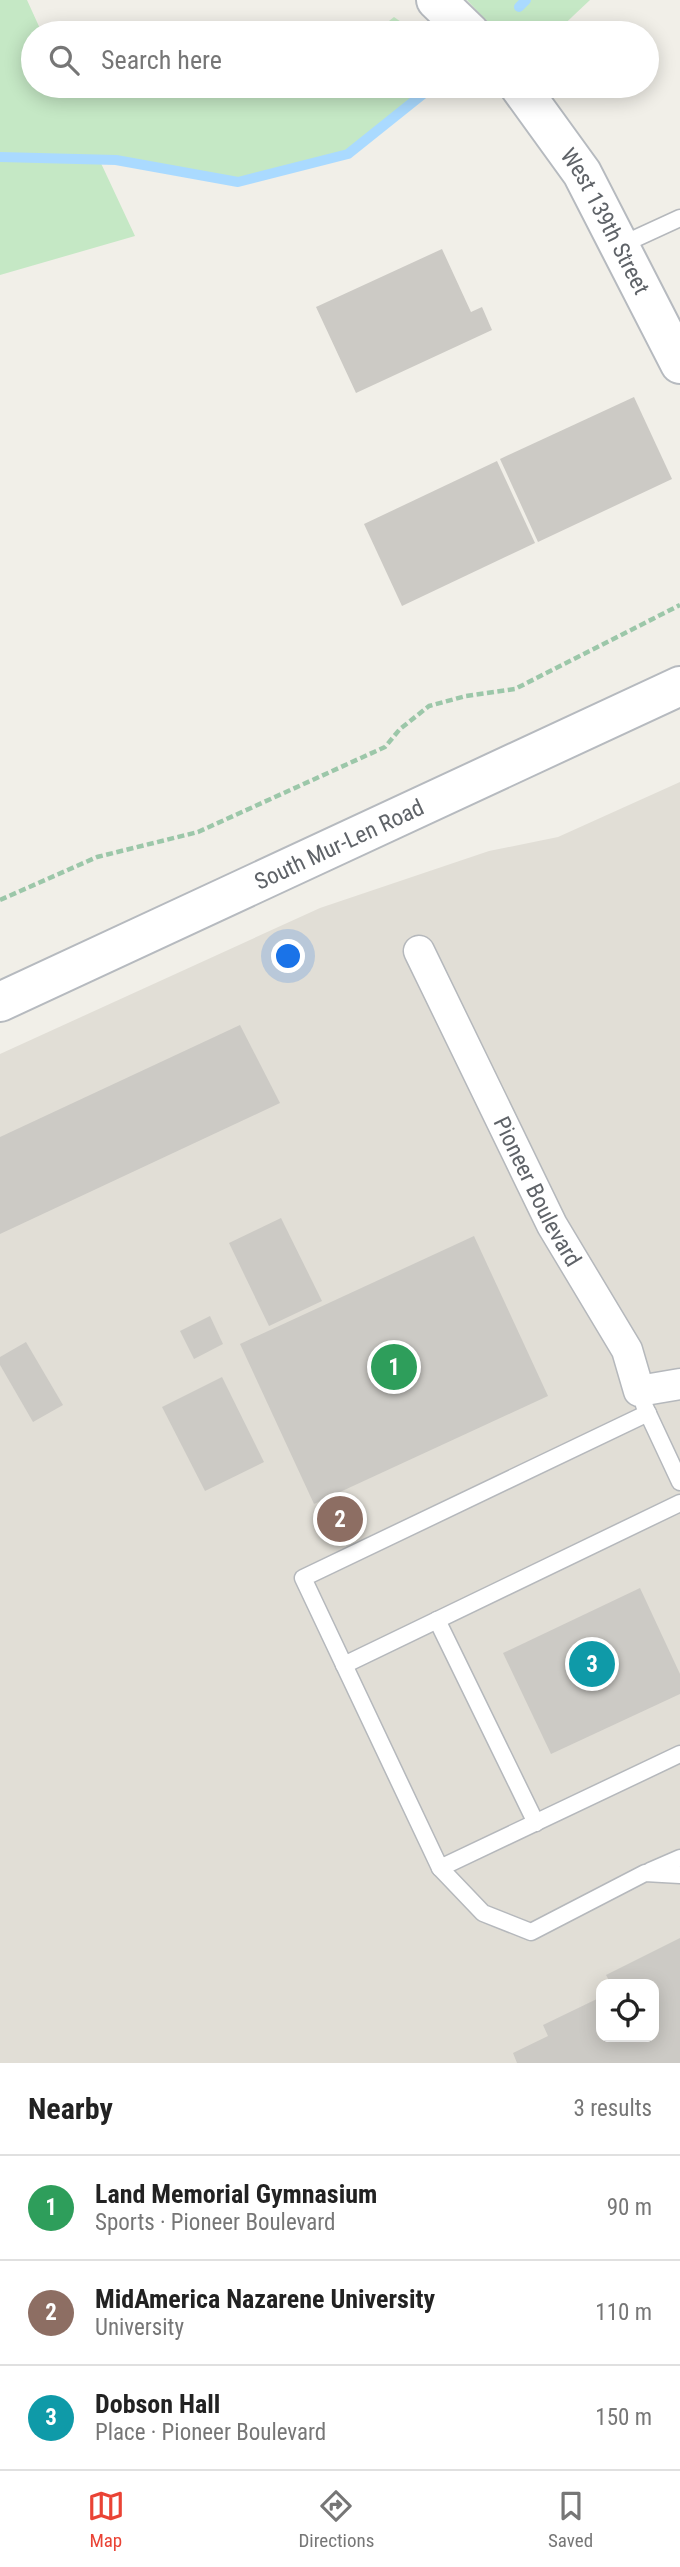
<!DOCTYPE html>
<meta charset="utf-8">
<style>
:root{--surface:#fff;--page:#f2f2f2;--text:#222;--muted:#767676;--line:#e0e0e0;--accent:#ea4335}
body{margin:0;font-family:"Roboto Condensed",sans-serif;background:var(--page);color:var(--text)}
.controls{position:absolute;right:21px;bottom:21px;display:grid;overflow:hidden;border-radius:14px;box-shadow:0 4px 18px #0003}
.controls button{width:63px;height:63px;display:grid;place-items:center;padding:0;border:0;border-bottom:2px solid var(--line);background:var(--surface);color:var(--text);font:35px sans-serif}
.you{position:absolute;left:289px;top:957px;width:24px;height:24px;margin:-18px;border:5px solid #fff;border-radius:50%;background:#1a73e8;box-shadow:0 0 0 10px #1a73e833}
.badge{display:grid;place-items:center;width:46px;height:46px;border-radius:50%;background:var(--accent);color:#fff;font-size:23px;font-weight:700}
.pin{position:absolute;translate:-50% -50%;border:4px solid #fff;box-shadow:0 2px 7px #0006}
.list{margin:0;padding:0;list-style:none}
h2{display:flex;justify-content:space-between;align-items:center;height:91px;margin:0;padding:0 28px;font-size:30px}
h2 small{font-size:23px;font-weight:400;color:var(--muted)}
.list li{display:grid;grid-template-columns:46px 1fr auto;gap:21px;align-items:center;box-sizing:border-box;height:105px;padding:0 28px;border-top:2px solid var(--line)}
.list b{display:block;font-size:26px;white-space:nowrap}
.list p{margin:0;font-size:23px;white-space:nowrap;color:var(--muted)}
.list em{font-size:23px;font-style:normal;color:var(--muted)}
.icon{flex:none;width:38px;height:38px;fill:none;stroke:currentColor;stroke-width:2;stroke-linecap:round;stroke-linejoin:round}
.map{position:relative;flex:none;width:680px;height:2063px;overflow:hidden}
.search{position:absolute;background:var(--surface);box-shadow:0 4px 18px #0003;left:21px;right:21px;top:21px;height:77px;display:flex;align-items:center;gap:18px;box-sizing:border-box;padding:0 24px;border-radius:38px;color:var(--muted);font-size:26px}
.sheet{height:406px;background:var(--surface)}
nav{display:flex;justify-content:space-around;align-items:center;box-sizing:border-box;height:98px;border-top:2px solid var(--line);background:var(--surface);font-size:19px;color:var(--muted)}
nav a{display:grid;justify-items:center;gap:4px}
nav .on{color:var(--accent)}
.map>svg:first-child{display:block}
</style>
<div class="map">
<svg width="680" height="2063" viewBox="0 0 680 2063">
<rect width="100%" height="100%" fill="#f1efe8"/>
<path fill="#e1ded6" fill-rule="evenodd" d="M680 782V2063H0V1054L320 908 489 851 558 837ZM601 1984H654V2037H601Z"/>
<g fill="#c5e8c5">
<path d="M0 0H27L42 33H33V86H100L131 92 243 96 281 86H433L348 154 238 182 116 160 99 159 135 236 0 275Z"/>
<path d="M467 0H590L555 33H498Z"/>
<path d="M394 17 417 33H374Z"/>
</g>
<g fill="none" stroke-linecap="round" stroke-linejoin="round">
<g stroke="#aadaff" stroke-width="10">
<path d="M519 7 526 0"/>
<path d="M0 157 116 160 238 182 348 154 433 86"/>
</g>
</g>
<g fill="#cccac5">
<path d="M442 249 471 312 482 307 492 330 356 393 316 307Z"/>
<path d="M634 397 672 479 538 542 500 459Z"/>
<path d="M497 461 535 543 402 606 364 524Z"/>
<path d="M240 1025 280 1103 0 1234V1137Z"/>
<path d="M281 1218 322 1301 269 1326 229 1243Z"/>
<path d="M474 1236 548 1396 314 1504 240 1344Z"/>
<path d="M210 1316 223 1344 194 1359 180 1331Z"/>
<path d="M26 1342 63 1405 33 1422 0 1365V1357Z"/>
<path d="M222 1377 264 1462 205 1491 162 1407Z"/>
<path d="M640 1588 680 1674V1694L551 1754 503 1653Z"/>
<path d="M680 1938V2063H517L513 2053 548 2036 543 2025 601 1997V2037H654V1984H611L606 1975Z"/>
</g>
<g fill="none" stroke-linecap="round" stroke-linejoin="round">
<g stroke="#b5b8bc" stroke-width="19">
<g id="lane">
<path d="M619 246 680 218"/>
<path d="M644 1405 680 1482"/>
<path d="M648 1413 303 1578 440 1868 680 1754"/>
<path d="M437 1620 536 1823"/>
<path d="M344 1665 680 1503"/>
<path d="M440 1868 483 1913 531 1932 645 1873 680 1875"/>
<path d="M650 1871 680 1858"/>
</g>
</g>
<g stroke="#b5b8bc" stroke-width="33">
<g id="street">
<path id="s1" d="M419 951 552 1225 627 1350 639 1391 680 1384"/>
</g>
</g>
<g stroke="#b6babf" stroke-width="42">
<g id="secondary">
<path d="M436 0 470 33"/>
<path id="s2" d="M519 86 582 173 680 364"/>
<path id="s3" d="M0 1002 680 686"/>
</g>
</g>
<path stroke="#9cc7a9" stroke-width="4.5" stroke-dasharray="7 3.5" stroke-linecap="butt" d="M0 900 97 857 198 832 385 747 400 729 429 706 466 696 515 689 680 605"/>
<use href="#lane" stroke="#fff" stroke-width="16"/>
<use href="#street" stroke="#fff" stroke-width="30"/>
<use href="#secondary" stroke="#fff" stroke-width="38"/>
</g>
<g text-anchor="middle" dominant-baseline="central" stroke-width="6" stroke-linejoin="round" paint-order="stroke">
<g font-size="23" fill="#5f6368" stroke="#fff">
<text stroke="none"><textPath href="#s2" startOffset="161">West 139th Street</textPath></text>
<text stroke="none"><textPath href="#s3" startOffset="374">South Mur-Len Road</textPath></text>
<text stroke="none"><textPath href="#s1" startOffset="268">Pioneer Boulevard</textPath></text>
</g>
</g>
</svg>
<div class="controls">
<button><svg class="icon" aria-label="locate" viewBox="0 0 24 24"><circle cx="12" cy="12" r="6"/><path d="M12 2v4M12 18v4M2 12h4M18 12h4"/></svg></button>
</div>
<div class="you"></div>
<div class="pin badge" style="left:394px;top:1367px;background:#2e9e5b">1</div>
<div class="pin badge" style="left:340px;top:1519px;background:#8d6e63">2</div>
<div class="pin badge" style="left:592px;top:1664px;background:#0f9aa8">3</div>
<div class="search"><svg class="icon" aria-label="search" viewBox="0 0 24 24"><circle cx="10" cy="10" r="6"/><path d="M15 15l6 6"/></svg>Search here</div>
</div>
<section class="sheet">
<h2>Nearby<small>3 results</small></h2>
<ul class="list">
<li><span class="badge" style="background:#2e9e5b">1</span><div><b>Land Memorial Gymnasium</b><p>Sports · Pioneer Boulevard</p></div><em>90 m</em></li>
<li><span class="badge" style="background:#8d6e63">2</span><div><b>MidAmerica Nazarene University</b><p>University</p></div><em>110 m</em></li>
<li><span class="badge" style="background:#0f9aa8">3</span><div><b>Dobson Hall</b><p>Place · Pioneer Boulevard</p></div><em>150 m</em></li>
</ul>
</section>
<nav>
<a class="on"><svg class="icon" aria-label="map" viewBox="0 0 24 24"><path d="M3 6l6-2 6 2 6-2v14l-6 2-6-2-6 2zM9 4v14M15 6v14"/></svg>Map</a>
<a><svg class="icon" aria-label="directions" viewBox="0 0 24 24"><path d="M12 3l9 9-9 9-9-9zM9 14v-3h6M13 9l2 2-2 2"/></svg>Directions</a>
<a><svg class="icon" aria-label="saved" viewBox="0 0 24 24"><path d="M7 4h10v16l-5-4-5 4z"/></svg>Saved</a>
</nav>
